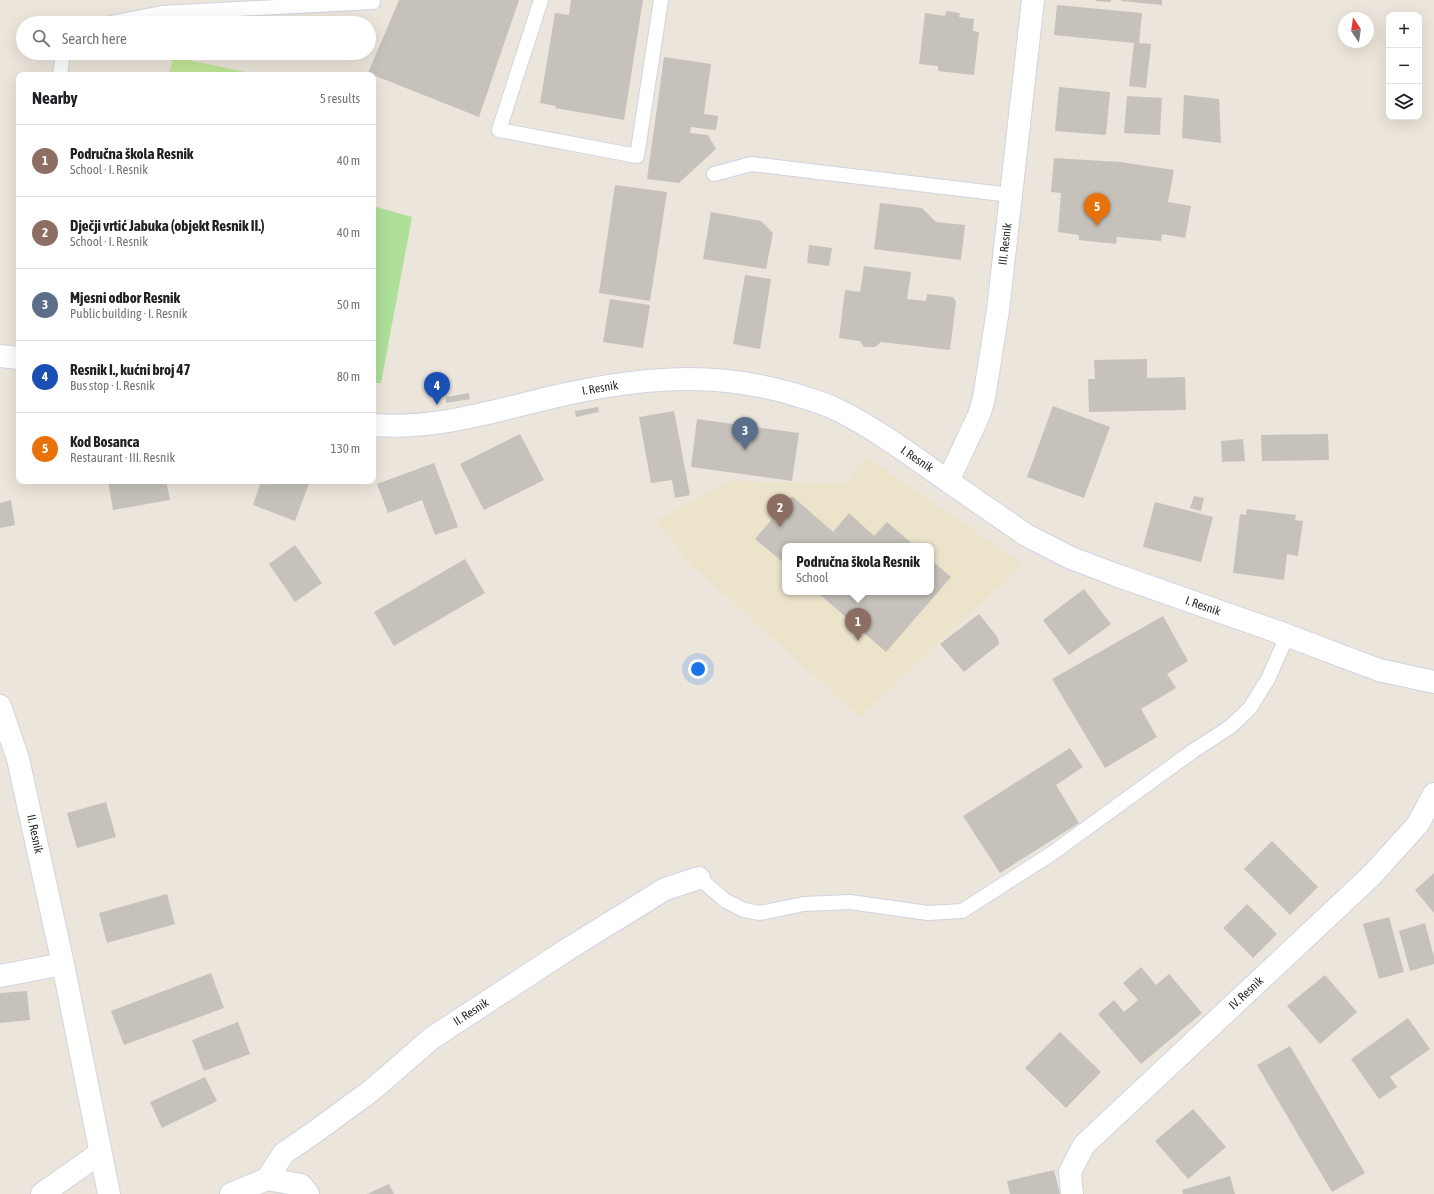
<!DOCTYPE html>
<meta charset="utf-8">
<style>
:root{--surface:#fff;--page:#f6f6f6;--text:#202124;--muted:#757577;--line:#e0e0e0;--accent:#d93025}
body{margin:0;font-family:"Asap Condensed",sans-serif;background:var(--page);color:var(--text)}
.controls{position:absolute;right:12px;top:12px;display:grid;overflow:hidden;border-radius:8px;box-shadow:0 4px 16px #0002}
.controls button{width:36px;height:36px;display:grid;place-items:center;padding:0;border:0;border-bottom:1px solid var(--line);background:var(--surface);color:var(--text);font:20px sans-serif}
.compass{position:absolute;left:1338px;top:12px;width:36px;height:36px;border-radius:50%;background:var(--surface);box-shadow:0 4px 16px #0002;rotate:347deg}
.you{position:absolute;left:698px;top:669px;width:14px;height:14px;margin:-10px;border:3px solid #fff;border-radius:50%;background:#1a73e8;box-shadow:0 0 0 6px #1a73e833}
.badge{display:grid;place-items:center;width:26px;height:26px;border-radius:50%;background:var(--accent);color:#fff;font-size:13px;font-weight:700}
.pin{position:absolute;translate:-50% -33px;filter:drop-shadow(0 1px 2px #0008)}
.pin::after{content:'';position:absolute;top:21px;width:14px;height:12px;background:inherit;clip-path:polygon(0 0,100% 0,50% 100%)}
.popup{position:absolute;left:782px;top:543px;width:152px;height:52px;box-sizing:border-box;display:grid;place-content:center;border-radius:8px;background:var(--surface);filter:drop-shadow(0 1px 3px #0005);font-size:13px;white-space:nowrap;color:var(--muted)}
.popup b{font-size:15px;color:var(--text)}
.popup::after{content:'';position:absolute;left:50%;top:100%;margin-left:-8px;border:8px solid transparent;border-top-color:var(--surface)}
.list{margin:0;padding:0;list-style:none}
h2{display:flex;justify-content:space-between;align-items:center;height:52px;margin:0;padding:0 16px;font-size:17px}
h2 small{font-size:13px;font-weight:400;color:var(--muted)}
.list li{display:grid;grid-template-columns:26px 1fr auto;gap:12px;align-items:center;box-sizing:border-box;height:72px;padding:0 16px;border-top:1px solid var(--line)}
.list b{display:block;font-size:15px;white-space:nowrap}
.list p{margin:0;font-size:13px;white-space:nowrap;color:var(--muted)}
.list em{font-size:13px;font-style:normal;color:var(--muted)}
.icon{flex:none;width:22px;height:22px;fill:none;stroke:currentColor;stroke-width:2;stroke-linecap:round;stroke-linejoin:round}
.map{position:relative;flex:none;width:1434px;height:1194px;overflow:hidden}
.search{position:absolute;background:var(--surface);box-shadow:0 4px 16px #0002;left:16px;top:16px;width:360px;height:44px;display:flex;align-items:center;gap:10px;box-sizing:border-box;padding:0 14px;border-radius:22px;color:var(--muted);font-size:15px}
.panel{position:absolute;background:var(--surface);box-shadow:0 4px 16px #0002;left:16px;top:72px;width:360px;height:412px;border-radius:8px}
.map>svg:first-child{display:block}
</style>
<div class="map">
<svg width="1434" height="1194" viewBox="0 0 1434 1194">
<rect width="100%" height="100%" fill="#ebe5db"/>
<path fill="#ece3cb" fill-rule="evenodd" d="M865 456 1023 564 860 717 690 564 656 520 732 481 847 484ZM785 546H931V592H785Z"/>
<path fill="#aee09a" d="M373 206 412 217 381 383H373Z"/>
<path fill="#c1e796" d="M173 57 261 75H169Z"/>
<g fill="#c6c2bb">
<path d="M399 0H519L479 117 368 73Z"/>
<path d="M571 0H643L624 120 555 108 556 106 540 103 555 13 569 15Z"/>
<path d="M1096 0H1111V2L1096 1Z"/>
<path d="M1121 0H1162V5L1121 1Z"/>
<path d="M1057 5 1142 13 1139 43 1151 44 1146 88 1129 86 1134 43 1054 35Z"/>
<path d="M946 11 960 13 959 17 974 19 973 31 979 32 974 75 938 71V66L919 64 925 13 945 16Z"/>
<path d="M664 57 711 64 704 114 718 116 716 130 691 127 690 133 708 135 716 149 679 183 647 179Z"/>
<path d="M1059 87 1110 92 1106 135 1055 131Z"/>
<path d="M1184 95 1219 99 1221 143 1182 138Z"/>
<path d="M1127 96 1162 98 1160 135 1124 133Z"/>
<path d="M1054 158 1120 162 1174 170 1168 202 1191 206 1185 238 1162 234 1161 241 1117 237 1116 244 1079 240V235L1058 232 1061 193 1051 192Z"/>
<path d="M615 185 667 192 650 301 599 293Z"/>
<path d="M880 203 922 208 936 222 965 225 961 260 874 249Z"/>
<path d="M711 212 761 221 773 233 766 269 703 259Z"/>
<path d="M809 245 832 248 829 266 807 263Z"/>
<path d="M864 266 911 272 907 299 926 301 927 294 953 297 956 302 950 350 881 342 875 347H864L860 341 839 338 845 290 860 292Z"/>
<path d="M745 275 771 279 760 349 733 344Z"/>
<path d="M610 299 650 305 643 348 603 342Z"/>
<path d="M1147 359V378L1185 377 1186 410 1089 412 1088 379H1095L1094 360Z"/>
<path d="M469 393 470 399 446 403V397Z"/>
<path d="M1053 406 1110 427 1084 498 1027 477Z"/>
<path d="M598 407 599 412 576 417 575 411Z"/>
<path d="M674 411 690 495 675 498 672 480 651 483 639 417Z"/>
<path d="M697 419 799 433 792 481 691 467Z"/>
<path d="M520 434 544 480 484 510 460 464Z"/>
<path d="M1328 434 1329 460 1262 461 1261 435Z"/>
<path d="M1243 439 1245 461 1222 462 1221 441Z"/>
<path d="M434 463 458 527 435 535 422 500 388 513 377 484Z"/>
<path d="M108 481H166L170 500 113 510Z"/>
<path d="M261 481H310L295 521 253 505Z"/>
<path d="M792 496 833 532 849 513 874 536 887 522 915 546H785V564L755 539Z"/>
<path d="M1194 496 1204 498 1201 511 1190 508Z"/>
<path d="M11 500 15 525 0 528V503Z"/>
<path d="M1155 502 1213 517 1201 562 1143 547Z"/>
<path d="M1247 509 1296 515 1295 520 1303 521 1298 556 1287 554 1284 580 1233 573 1240 514 1246 515Z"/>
<path d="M295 545 322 583 295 602 269 564Z"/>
<path d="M465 559 485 593 394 646 374 612Z"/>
<path d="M931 560 951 577 886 652 817 592H931Z"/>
<path d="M1084 589 1111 624 1069 655 1043 620Z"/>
<path d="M979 614 998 638 999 644 964 672 940 644Z"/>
<path d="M1163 616 1188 661 1167 674 1176 688 1141 709 1157 737 1105 768 1052 679Z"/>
<path d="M1070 748 1083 767 1056 785 1079 823 1000 873 963 816Z"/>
<path d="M106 802 116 837 77 848 67 813Z"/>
<path d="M1272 841 1318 887 1290 915 1244 869Z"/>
<path d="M1434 873V913L1415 890Z"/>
<path d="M167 894 175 924 107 943 99 913Z"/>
<path d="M1247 904 1277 934 1253 958 1223 928Z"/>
<path d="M1389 917 1404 972 1379 979 1363 924Z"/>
<path d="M1425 923 1434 957V964L1410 971 1399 931Z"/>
<path d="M1141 967 1156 985 1169 974 1202 1013 1141 1064 1098 1014 1114 1000 1124 1012 1138 1000 1123 983Z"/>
<path d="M211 973 224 1008 124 1045 111 1011Z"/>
<path d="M1325 975 1357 1012 1320 1044 1287 1006Z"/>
<path d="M27 991 30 1020 0 1023V993Z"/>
<path d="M1408 1018 1430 1049 1390 1077 1397 1087 1379 1099 1351 1059Z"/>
<path d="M238 1022 250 1054 204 1071 192 1040Z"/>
<path d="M1060 1032 1101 1072 1066 1108 1025 1068Z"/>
<path d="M1290 1046 1365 1173 1332 1192 1257 1065Z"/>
<path d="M205 1077 217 1101 162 1128 150 1102Z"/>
<path d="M1193 1109 1226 1147 1188 1179 1155 1141Z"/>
<path d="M1054 1170 1060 1194H1010L1007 1181Z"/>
<path d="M1230 1176 1235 1194H1183L1182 1190Z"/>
<path d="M389 1184 394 1194H367Z"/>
</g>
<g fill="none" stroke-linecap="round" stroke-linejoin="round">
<g stroke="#d1d3e2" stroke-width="16">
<g id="lane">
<path d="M541 0 499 130 637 156 661 0"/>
<path d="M111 23 162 13 373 2"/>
<path d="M60 75 63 53"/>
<path d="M714 174 751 164 1011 195"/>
<path d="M699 878 726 901 744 910 760 913 804 904 850 902 928 913 962 911 1051 854 1193 751 1230 727 1250 708 1268 679 1287 636"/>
</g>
</g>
<g stroke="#d1d3e2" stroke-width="24">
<g id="street">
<path d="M0 356 19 358"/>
<path d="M373 425C434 430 494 411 553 397 634 378 711 370 793 394 808 399 824 403 838 410 878 430 912 456 948 481"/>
<path d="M0 706 18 759 63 964 109 1194"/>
<path d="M0 976 63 964"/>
<path d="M267 1179 301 1185 308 1194"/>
<path d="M42 1194 100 1153"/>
<path d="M231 1194 267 1179 284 1153 312 1134 372 1090 432 1038 568 949 665 889 699 878"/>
<path d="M1072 1194 1070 1172 1084 1145 1372 875 1418 824 1434 794"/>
</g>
</g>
<g stroke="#d1d3e2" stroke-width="24">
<path id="secondary" d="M1033 0 998 310 984 398 979 415 948 481 1026 535 1071 558 1116 575 1278 632 1379 670 1434 682"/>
</g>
<use href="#lane" stroke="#fff" stroke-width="14"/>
<use href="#street" stroke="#fff" stroke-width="22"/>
<use href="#secondary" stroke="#fff" stroke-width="22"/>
</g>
<g text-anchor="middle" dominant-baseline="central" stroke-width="3.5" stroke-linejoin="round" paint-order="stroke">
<g font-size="12" fill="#292929" stroke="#fff">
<text transform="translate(1005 244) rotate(-83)">III. Resnik</text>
<text transform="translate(600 388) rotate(-10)">I. Resnik</text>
<text transform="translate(917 459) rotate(34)">I. Resnik</text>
<text transform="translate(1203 606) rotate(19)">I. Resnik</text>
<text transform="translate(35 834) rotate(78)">II. Resnik</text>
<text transform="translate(1246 993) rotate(-43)">IV. Resnik</text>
<text transform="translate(471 1012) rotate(-33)">II. Resnik</text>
</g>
</g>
</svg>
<div class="controls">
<button>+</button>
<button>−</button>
<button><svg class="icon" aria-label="layers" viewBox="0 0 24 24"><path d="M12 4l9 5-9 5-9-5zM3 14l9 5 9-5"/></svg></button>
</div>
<svg class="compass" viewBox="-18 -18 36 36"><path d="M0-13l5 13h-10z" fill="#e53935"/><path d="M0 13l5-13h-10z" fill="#757577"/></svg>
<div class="you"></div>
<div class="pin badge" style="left:858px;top:641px;background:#8d6e63">1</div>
<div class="popup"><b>Područna škola Resnik</b>School</div>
<div class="pin badge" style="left:780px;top:527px;background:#8d6e63">2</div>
<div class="pin badge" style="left:745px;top:450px;background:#5c6f8a">3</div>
<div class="pin badge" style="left:437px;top:405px;background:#1a4fb4">4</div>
<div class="pin badge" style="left:1097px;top:226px;background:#e8710a">5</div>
<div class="search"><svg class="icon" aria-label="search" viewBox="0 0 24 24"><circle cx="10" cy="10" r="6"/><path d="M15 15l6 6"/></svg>Search here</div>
<section class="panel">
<h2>Nearby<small>5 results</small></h2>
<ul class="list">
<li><span class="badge" style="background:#8d6e63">1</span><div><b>Područna škola Resnik</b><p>School · I. Resnik</p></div><em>40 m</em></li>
<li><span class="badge" style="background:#8d6e63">2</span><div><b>Dječji vrtić Jabuka (objekt Resnik II.)</b><p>School · I. Resnik</p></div><em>40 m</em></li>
<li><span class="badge" style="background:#5c6f8a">3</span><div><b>Mjesni odbor Resnik</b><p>Public building · I. Resnik</p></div><em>50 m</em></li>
<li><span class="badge" style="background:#1a4fb4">4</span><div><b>Resnik I., kućni broj 47</b><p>Bus stop · I. Resnik</p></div><em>80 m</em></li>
<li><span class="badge" style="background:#e8710a">5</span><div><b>Kod Bosanca</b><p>Restaurant · III. Resnik</p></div><em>130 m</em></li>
</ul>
</section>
</div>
